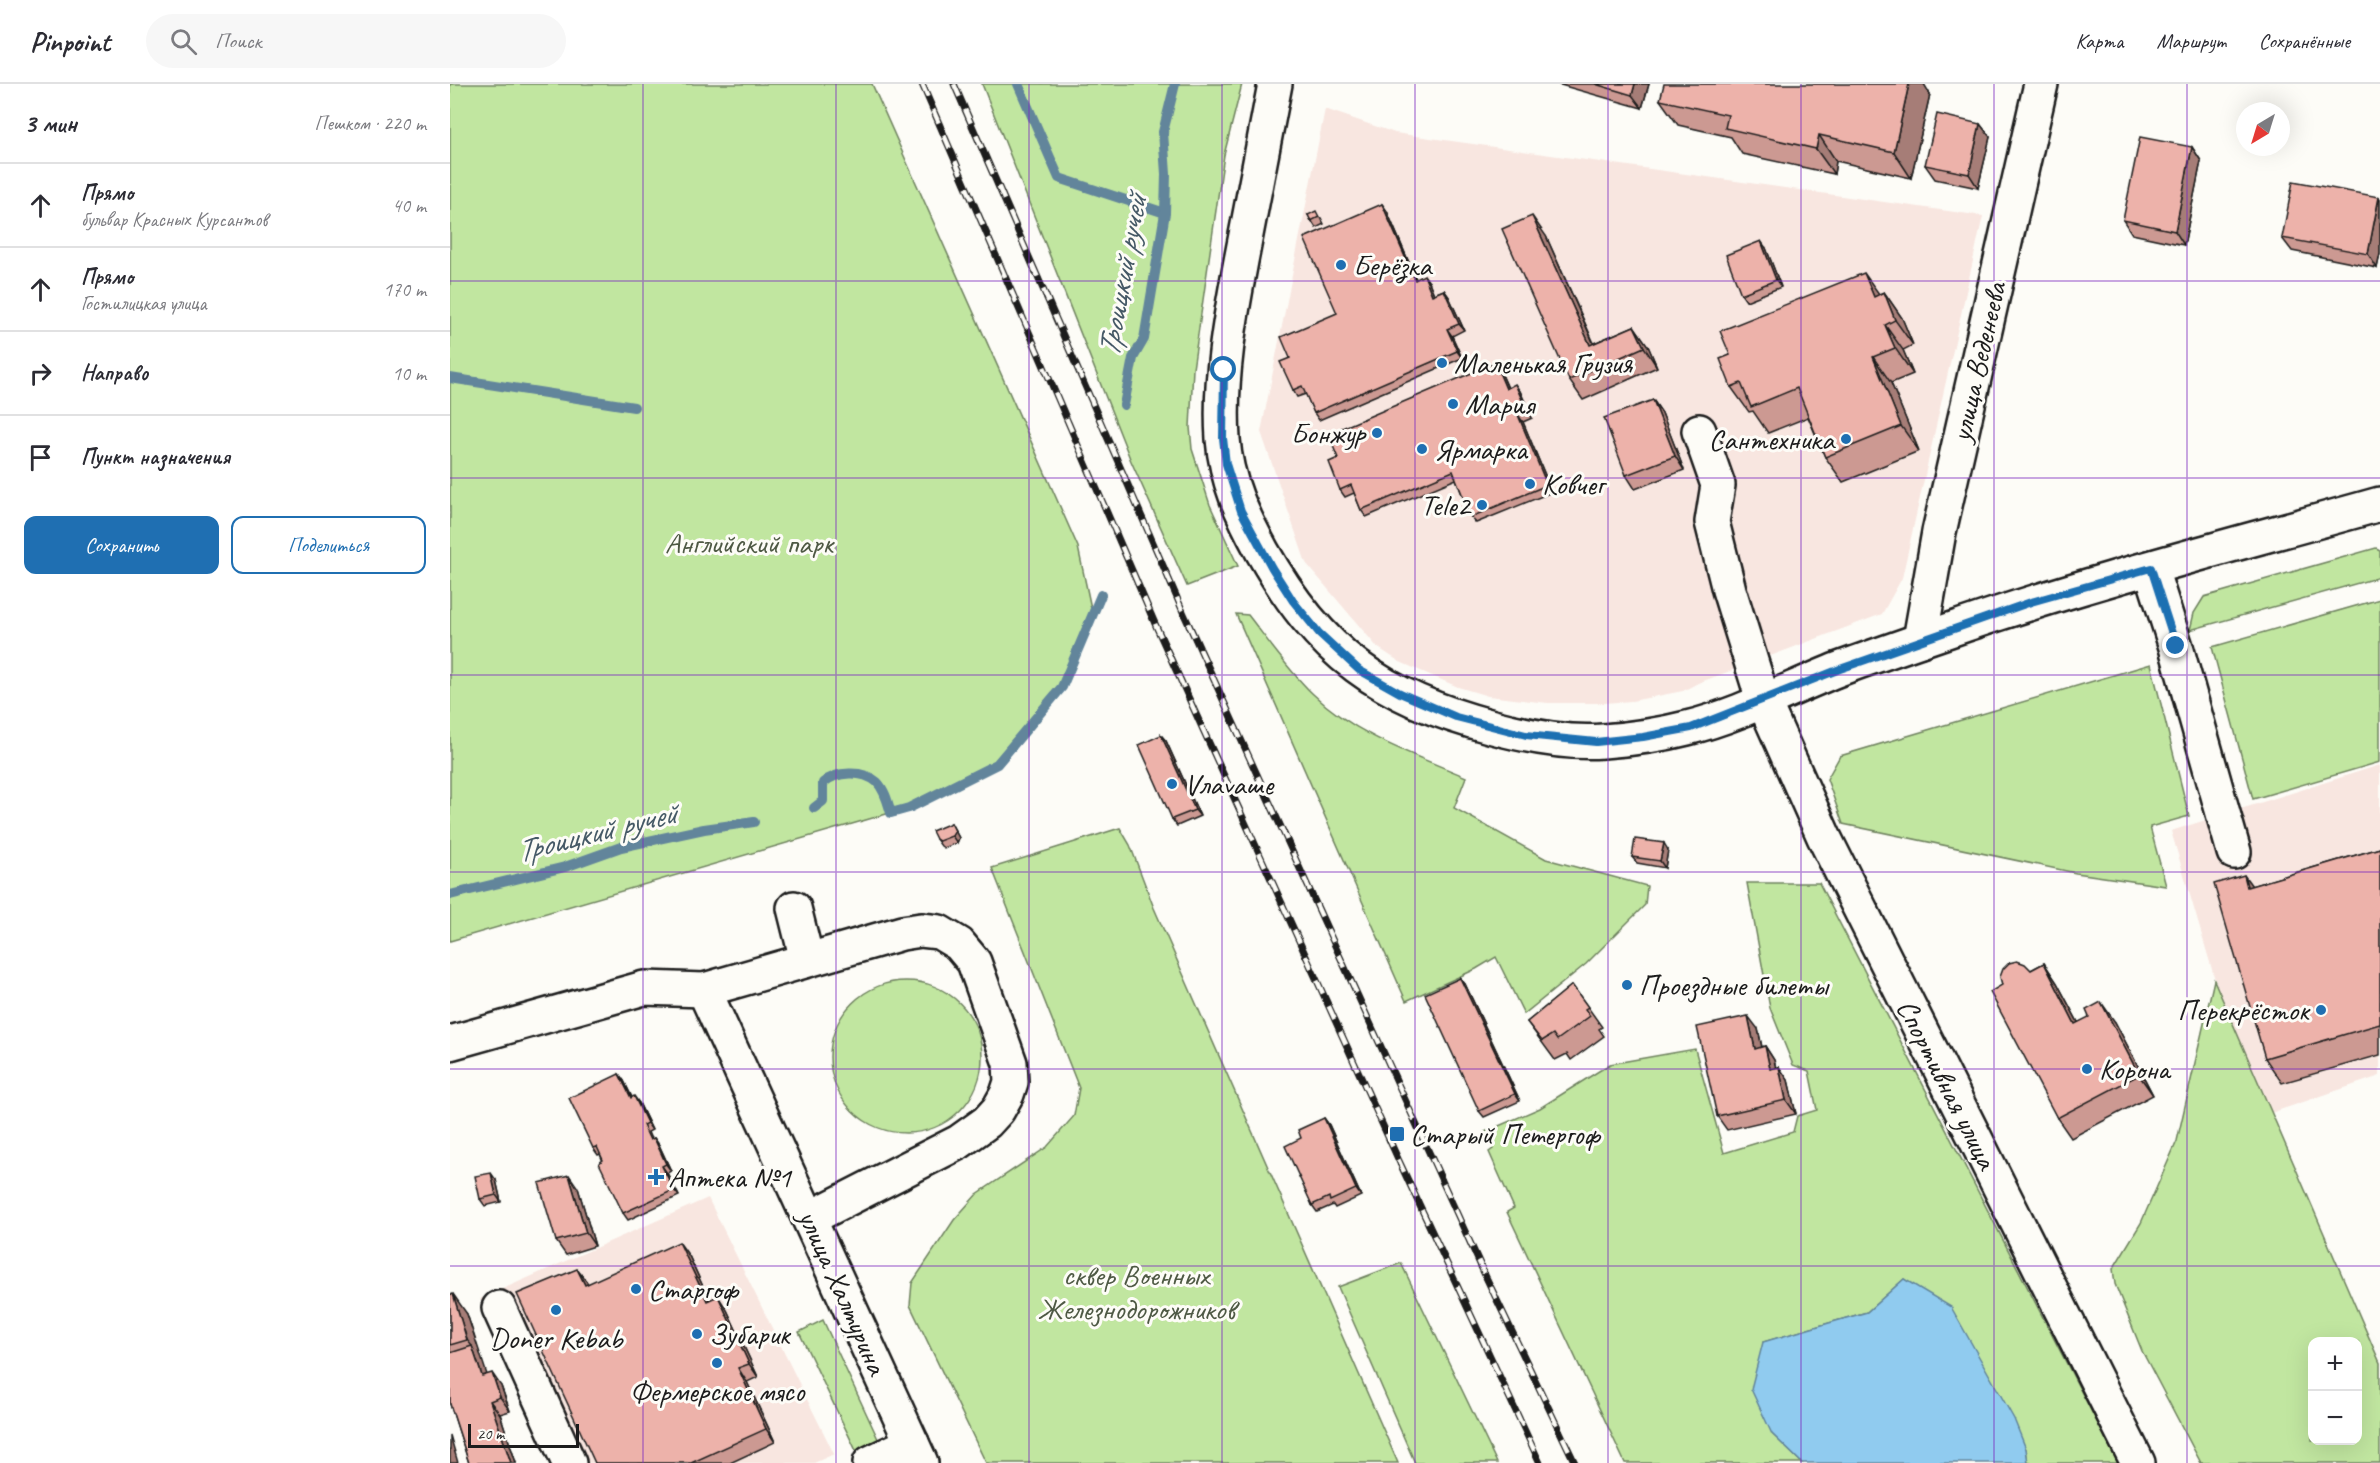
<!DOCTYPE html>
<html lang="ru">
<meta charset="utf-8">
<style>
:root{--surface:#fff;--page:#f7f7f7;--text:#2b2b33;--muted:#7c7c81;--line:#e1e1e2;--accent:#1f6fb2}
body{margin:0;font-family:Caveat,sans-serif;background:var(--page);color:var(--text)}
.controls{position:absolute;right:18px;bottom:18px;display:grid;overflow:hidden;border-radius:12px;box-shadow:0 6px 24px #0002}
.controls button{width:54px;height:54px;display:grid;place-items:center;padding:0;border:0;border-bottom:2px solid var(--line);background:var(--surface);color:var(--text);font:30px sans-serif}
.compass{position:absolute;left:1786px;top:18px;width:54px;height:54px;border-radius:50%;background:var(--surface);box-shadow:0 6px 24px #0002;rotate:218deg}
.scale{position:absolute;left:18px;bottom:15px;width:111px;box-sizing:border-box;padding-left:6px;border:3px solid #1c1c1c;border-top:0;font-size:16px;line-height:21px;white-space:nowrap;color:#1c1c1c;-webkit-text-stroke:4px #fdfcf7;paint-order:stroke}
.stop{position:absolute;width:18px;height:18px;margin:-14px;border:4px solid #1f6fb2;border-radius:50%;background:#fff}
.stop.end{background:#1f6fb2;border-color:#fff;box-shadow:0 2px 6px #0008}
.list{margin:0;padding:0;list-style:none}
h2{display:flex;justify-content:space-between;align-items:center;height:78px;margin:0;padding:0 24px;font-size:26px}
h2 small{font-size:20px;font-weight:400;color:var(--muted)}
.list li{display:grid;grid-template-columns:39px 1fr auto;gap:18px;align-items:center;box-sizing:border-box;height:84px;padding:0 24px;border-top:2px solid var(--line)}
.list b{display:block;font-size:22px;white-space:nowrap}
.list p{margin:0;font-size:20px;white-space:nowrap;color:var(--muted)}
.list em{font-size:20px;font-style:normal;color:var(--muted)}
.actions{display:flex;gap:12px;padding:18px 24px}
.actions a{flex:1;padding:14px 0;border:2px solid var(--accent);border-radius:12px;text-align:center;font-size:21px;color:var(--accent)}
.actions .main{background:var(--accent);color:#fff}
.icon{flex:none;width:33px;height:33px;fill:none;stroke:currentColor;stroke-width:2;stroke-linecap:round;stroke-linejoin:round}
.map{position:relative;flex:none;width:1930px;height:1379px;overflow:hidden}
header{display:flex;align-items:center;gap:36px;box-sizing:border-box;height:84px;padding:0 30px;background:var(--surface);border-bottom:2px solid var(--line)}
header strong{font-size:28px}
nav{display:flex;gap:33px;margin-inline-start:auto;font-size:21px}
.search{width:420px;height:54px;background:var(--page);display:flex;align-items:center;gap:15px;box-sizing:border-box;padding:0 21px;border-radius:33px;color:var(--muted);font-size:22px}
main{display:flex}
aside{flex:1;background:var(--surface)}
.map>svg:first-child{display:block}
</style>
<header>
<strong>Pinpoint</strong>
<div class="search"><svg class="icon" aria-label="search" viewBox="0 0 24 24"><circle cx="10" cy="10" r="6"/><path d="M15 15l6 6"/></svg>Поиск</div>
<nav><a>Карта</a><a>Маршрут</a><a>Сохранённые</a></nav>
</header>
<main>
<aside>
<h2>3 мин<small>Пешком · 220 m</small></h2>
<ul class="list">
<li><svg class="icon" aria-label="ahead" viewBox="0 0 24 24"><path d="M12 20V5M6 11l6-6 6 6"/></svg><div><b>Прямо</b><p>бульвар Красных Курсантов</p></div><em>40 m</em></li>
<li><svg class="icon" aria-label="ahead" viewBox="0 0 24 24"><path d="M12 20V5M6 11l6-6 6 6"/></svg><div><b>Прямо</b><p>Гостилицкая улица</p></div><em>170 m</em></li>
<li><svg class="icon" aria-label="right" viewBox="0 0 24 24"><path d="M7 20v-9h11M14 6l5 5-5 5"/></svg><div><b>Направо</b></div><em>10 m</em></li>
<li><svg class="icon" aria-label="arrive" viewBox="0 0 24 24"><path d="M6 21V4h12l-3 4 3 4H6"/></svg><div><b>Пункт назначения</b></div></li>
</ul>
<div class="actions"><a class="main">Сохранить</a><a>Поделиться</a></div>
</aside>
<div class="map">
<svg width="1930" height="1379" viewBox="0 0 1930 1379">
<rect width="100%" height="100%" fill="#fdfcf7"/>
<filter id="ink" filterUnits="userSpaceOnUse"><feTurbulence type="fractalNoise" baseFrequency=".0167" numOctaves="2"/><feDisplacementMap in="SourceGraphic" scale="12" xChannelSelector="R" yChannelSelector="G"/><feConvolveMatrix kernelMatrix="1 2 1 2 8 2 1 2 1" color-interpolation-filters="sRGB"/></filter>
<g filter="url(#ink)">
<g fill="#f8e6e0">
<path d="M875 25 945 49 1533 132 1452 494 1432 530 1248 599 1233 607 1182 617 1154 619H1098L1038 612 1008 603 950 578 927 563 856 479 811 348Z"/>
<path d="M1930 681V992L1806 1034 1721 747Z"/>
<path d="M258 1114 384 1370 364 1379H100L30 1215Z"/>
</g>
<g fill="#c1e6a0" stroke="#6e815e" stroke-width="1.5" fill-rule="evenodd">
<path d="M0 0H422L628 463 642 529 612 603 547 680 457 724 0 857Z"/>
<path d="M532 0H792L774 71 743 285 740 343 742 365 760 421 788 482 737 502 681 377Z"/>
<path d="M1926 464 1930 466V493L1740 546 1744 529 1754 513Z"/>
<path d="M1930 515V678L1803 715 1762 563Z"/>
<path d="M786 530 798 531C819 558 839 587 863 610 905 651 962 670 1016 693L1004 724 1096 775 1197 802 1195 821 1136 880 1074 930 1046 873 1026 885 956 917Z"/>
<path d="M1701 580 1739 732 1700 743 1716 802 1626 789 1393 740 1377 695 1390 672Z"/>
<path d="M670 744 680 761 704 824 948 1379H536L460 1221 462 1199 504 1136 527 1110 597 1063 624 1032 629 1004 542 784Z"/>
<path d="M1297 799H1369L1668 1379H1578L1576 1365 1454 1195 1417 1228 1313 1258 1322 1350 1352 1379H1175L1057 1128 1064 1124 1039 1068 1043 1065 1035 1048 1090 1024 1160 980 1245 965 1274 1069 1343 1048 1347 1032 1367 1026 1359 987 1343 981 1320 924Z"/>
<path d="M1764 896 1930 1279V1379H1751L1692 1267 1665 1200 1663 1185 1691 1139 1727 1057ZM1862 1258H1908V1356H1862Z"/>
<circle cx="456" cy="973" r="76"/>
<path d="M951 1179 1047 1379H965L888 1203Z"/>
<path d="M373 1236 435 1370 412 1379 349 1248Z"/>
</g>
<path fill="#90cbef" stroke="#62859b" stroke-width="1.5" d="M1454 1195 1501 1223 1564 1335 1576 1365 1578 1379H1352L1322 1350 1301 1305 1313 1258 1417 1228Z"/>
<g fill="none" stroke-linecap="round" stroke-linejoin="round">
<g stroke="#62859b" stroke-width="10">
<path d="M568 0 609 94 715 129"/>
<path d="M0 294 184 323"/>
<path d="M674 321 683 274 694 255 715 129 716 90 713 48 725 0"/>
<path d="M364 724 373 717V699C386 687 413 686 427 698 435 706 438 719 441 729L459 724 547 680 612 603 651 511"/>
<path d="M0 811 115 783 171 763 254 745 304 738"/>
</g>
<g stroke="#1c1c1c" stroke-width="38">
<g id="minor">
<path d="M1249 347 1268 401 1262 438 1279 506 1313 616 1374 753 1688 1379"/>
<path d="M1701 485 1726 563 1784 768"/>
<path d="M1470 556 1489 448 1591 0"/>
<path d="M344 824 357 876"/>
<path d="M254 906 471 1379"/>
<path d="M0 959 194 904 254 906 452 849 471 846 489 848 509 860 524 878 560 979 561 998 557 1010 548 1026 537 1038 509 1058 360 1134"/>
<path d="M49 1224 119 1379"/>
<path d="M420 1379 462 1359"/>
</g>
</g>
<g stroke="#1c1c1c" stroke-width="38">
<path id="major" d="M825 0C814 59 802 118 791 177 780 236 769 295 773 355 776 397 793 432 812 467 870 570 930 613 1043 643 1077 652 1117 660 1153 657 1181 655 1210 651 1237 644 1287 632 1341 604 1389 585 1424 572 1459 560 1494 548 1637 498 1784 461 1930 420"/>
</g>
<use href="#minor" stroke="#fdfcf7" stroke-width="33"/>
<use href="#major" stroke="#fdfcf7" stroke-width="33"/>
<g stroke="#1c1c1c" stroke-width="7">
<g id="rail">
<path d="M472 0 706 542 949 1077 1090 1379"/>
<path d="M504 0 734 530 1034 1189 1125 1379"/>
</g>
</g>
<use href="#rail" stroke="#fdfcf7" stroke-width="4.5" stroke-dasharray="14" stroke-linecap="butt"/>
</g>
<g fill="#cc9992" stroke="#1c1c1c" stroke-width="1.5">
<path d="M1107 0H1199L1192 24Z"/>
<path d="M1480 10 1461 94 1386 77 1384 90 1292 70 1281 53 1228 41 1210 16Z"/>
<path d="M1530 40 1540 53 1528 104 1485 95 1475 81Z"/>
<path d="M1742 63 1751 77 1734 161 1682 150 1673 136Z"/>
<path d="M1929 113 1930 115V170L1927 184 1842 167 1832 154Z"/>
<path d="M932 120 937 127 966 195 979 198 984 210 994 206 999 213 1014 246 1002 252 1012 274 869 336 864 329 856 310 847 313 843 306 840 274 887 229Z"/>
<path d="M858 131 871 134 874 140 866 144Z"/>
<path d="M1096 152 1144 259 1184 242 1198 262 1207 283 1133 316 1119 296Z"/>
<path d="M1316 164 1331 203 1296 217 1291 210Z"/>
<path d="M1434 208 1452 234 1463 261 1453 266 1463 290 1441 299 1469 367 1393 398 1375 373 1358 333 1318 349 1303 327 1299 328 1281 303 1429 210Z"/>
<path d="M1045 279 1050 286 1058 304 1070 307 1082 334 1073 338 1102 408 1026 439 1021 433 1006 395 916 433 911 426 904 409 895 413 890 406 888 374Z"/>
<path d="M1203 316 1212 329 1234 386 1185 405 1176 391Z"/>
<path d="M711 651 716 657 750 732 727 742 722 735Z"/>
<path d="M501 739 509 754 507 759 494 764 491 762 486 755Z"/>
<path d="M1930 764V971L1832 999 1815 974 1801 802Z"/>
<path d="M1218 766 1215 784 1187 779 1182 773Z"/>
<path d="M1594 879 1607 899 1628 938H1665L1703 1011 1621 1054 1607 1034 1552 901Z"/>
<path d="M1010 894 1015 900 1070 1017 1034 1033 1029 1027Z"/>
<path d="M1122 901 1152 943 1149 945 1154 952 1121 976 1117 970 1105 976 1077 938Z"/>
<path d="M1308 945 1312 963 1315 962 1324 976 1326 984 1329 983 1338 996 1346 1030 1277 1046 1267 1032Z"/>
<path d="M169 990 174 997 182 1013 189 1019 202 1046 198 1048 201 1055 204 1054 209 1061 221 1087 217 1089 229 1112 178 1136 173 1129 150 1070 148 1071 143 1064Z"/>
<path d="M874 1034 879 1041 911 1112 885 1124 883 1121 867 1128 862 1121 851 1054Z"/>
<path d="M46 1096 51 1118 35 1122 30 1115Z"/>
<path d="M128 1104 145 1162 116 1171 106 1157Z"/>
<path d="M239 1172 259 1216 277 1226 308 1293 297 1298 325 1358 280 1379H145L137 1200Z"/>
<path d="M0 1211 17 1230 36 1291 51 1302 60 1327 50 1330 66 1379H19L0 1320Z"/>
</g>
<g fill="#a67d77" stroke="#1c1c1c" stroke-width="1.5">
<path d="M1185 0H1199L1192 24 1182 11Z"/>
<path d="M1459 0H1474L1480 10 1461 94 1444 68Z"/>
<path d="M1530 40 1540 53 1528 104 1519 90Z"/>
<path d="M1369 51 1386 77 1384 90 1366 65Z"/>
<path d="M1742 63 1751 77 1734 161 1725 147Z"/>
<path d="M1929 113 1930 115V170L1927 184 1918 170Z"/>
<path d="M932 120 937 127 969 202 965 196Z"/>
<path d="M1082 132 1096 152 1153 281 1140 261Z"/>
<path d="M1311 157 1316 164 1331 203 1326 196Z"/>
<path d="M1414 189 1432 214 1424 213Z"/>
<path d="M974 191 979 198 987 218 982 211Z"/>
<path d="M994 206 999 213 1014 246 1009 240Z"/>
<path d="M1434 208 1452 234 1463 261 1445 236Z"/>
<path d="M1435 241 1453 266 1463 290 1445 264Z"/>
<path d="M1184 242 1198 262 1207 283 1194 263Z"/>
<path d="M997 245 1002 252 1012 274 1007 267Z"/>
<path d="M1423 273 1441 299 1469 367 1451 342Z"/>
<path d="M1045 279 1050 286 1061 312 1056 305Z"/>
<path d="M1065 300 1070 307 1082 334 1077 327Z"/>
<path d="M1203 316 1212 329 1234 386 1225 372Z"/>
<path d="M1068 331 1073 338 1102 408 1097 401Z"/>
<path d="M711 651 716 657 750 732 745 726Z"/>
<path d="M501 739 509 754 507 759 502 752Z"/>
<path d="M1214 759 1218 766 1215 784 1210 777Z"/>
<path d="M1794 791 1812 816 1797 803Z"/>
<path d="M1594 879 1607 899 1639 959 1625 940Z"/>
<path d="M1010 894 1015 900 1070 1017 1065 1010Z"/>
<path d="M1651 918 1665 938 1703 1011 1689 991Z"/>
<path d="M1298 932 1308 945 1315 978 1305 965Z"/>
<path d="M1315 962 1324 976 1329 998 1320 985Z"/>
<path d="M1329 983 1338 996 1346 1030 1336 1016Z"/>
<path d="M169 990 174 997 185 1021 181 1014Z"/>
<path d="M184 1012 189 1019 202 1046 197 1039Z"/>
<path d="M874 1034 879 1041 911 1112 906 1105Z"/>
<path d="M204 1054 209 1061 221 1087 216 1080Z"/>
<path d="M212 1082 217 1089 229 1112 224 1106Z"/>
<path d="M41 1089 46 1096 51 1118 46 1111Z"/>
<path d="M119 1091 128 1104 145 1162 136 1149Z"/>
<path d="M229 1158 239 1172 266 1231 257 1217Z"/>
<path d="M127 1185 137 1198 144 1215 135 1201Z"/>
<path d="M3 1210 17 1230 42 1306 32 1292 22 1262 17 1256Z"/>
<path d="M268 1212 277 1226 308 1293 299 1280Z"/>
<path d="M288 1284 297 1298 325 1358 316 1345Z"/>
<path d="M42 1289 51 1302 60 1327 50 1313Z"/>
<path d="M40 1317 50 1330 66 1379H61Z"/>
<path d="M0 1351 8 1379H0Z"/>
</g>
<g fill="#edb2aa" stroke="#1c1c1c" stroke-width="1.5">
<path d="M1145 0H1185L1182 11Z"/>
<path d="M1214 0H1459L1444 68 1369 51 1366 65 1275 44 1278 31 1210 16Z"/>
<path d="M1487 30 1530 40 1519 90 1475 81Z"/>
<path d="M1690 53 1742 63 1725 147 1673 136Z"/>
<path d="M1843 97 1929 113 1918 170 1832 154Z"/>
<path d="M932 120 965 196 974 191 982 211 994 206 1009 240 997 245 1007 267 864 329 852 302 843 306 830 278 840 274 831 253 887 229 854 154Z"/>
<path d="M866 127 869 133 861 137 858 131Z"/>
<path d="M1082 132 1140 261 1184 242 1194 263 1119 296 1052 145Z"/>
<path d="M1311 157 1326 196 1291 210 1276 171Z"/>
<path d="M1414 189 1424 213 1434 208 1445 236 1435 241 1445 264 1423 273 1451 342 1375 373 1347 304 1301 323 1291 299 1281 303 1270 275 1280 271 1270 247Z"/>
<path d="M1045 279 1056 305 1065 300 1077 327 1068 331 1097 401 1021 433 1003 387 911 426 901 401 890 406 879 378 888 374 878 350Z"/>
<path d="M1203 316 1225 372 1176 391 1154 334Z"/>
<path d="M711 651 745 726 722 735 689 661Z"/>
<path d="M501 739 505 747 502 752 489 757 486 755 482 747Z"/>
<path d="M1185 755 1214 759 1210 777 1182 773Z"/>
<path d="M1930 764V940L1815 974 1764 800 1794 791 1797 803Z"/>
<path d="M1567 877 1575 880 1581 886 1594 879 1625 940 1639 933 1636 926 1651 918 1689 991 1607 1034 1540 908 1552 901 1550 893 1553 885 1559 879Z"/>
<path d="M1010 894 1065 1010 1029 1027 975 910Z"/>
<path d="M1122 901 1138 923 1135 925 1140 932 1107 956 1103 950 1092 957 1077 938Z"/>
<path d="M1298 932 1305 965 1315 962 1320 985 1329 983 1336 1016 1267 1032 1247 943Z"/>
<path d="M169 990 181 1014 184 1012 197 1039 193 1041 200 1056 204 1054 216 1080 212 1082 224 1106 173 1129 149 1079 153 1076 147 1063 143 1064 119 1014Z"/>
<path d="M874 1034 906 1105 880 1117 879 1113 862 1121 835 1062 851 1054 848 1046Z"/>
<path d="M41 1089 46 1111 30 1115 25 1092Z"/>
<path d="M119 1091 136 1149 106 1157 89 1099Z"/>
<path d="M229 1158 257 1217 268 1212 299 1280 288 1284 316 1345 241 1379H145L67 1210 127 1185 135 1201Z"/>
<path d="M3 1210 17 1256 0 1261V1211Z"/>
<path d="M22 1262 32 1292 42 1289 50 1313 40 1317 61 1379H19L0 1320V1269Z"/>
</g>
</g>
<g fill="none" stroke-linecap="round" stroke-linejoin="round" filter="url(#ink)">
<path stroke="#1f6fb2" stroke-width="8" d="M774 286 773 354 776 380 791 427 822 484 843 517 869 549 909 586 950 609 1006 633 1076 651 1146 658 1193 653 1241 644 1390 585 1581 518 1701 484 1726 562"/>
</g>
<path fill="none" stroke="#7b2cbf" stroke-width="1.5" stroke-opacity="0.55" d="M193 0V1379M386 0V1379M579 0V1379M772 0V1379M965 0V1379M1158 0V1379M1351 0V1379M1544 0V1379M1737 0V1379M0 197H1930M0 394H1930M0 591H1930M0 788H1930M0 985H1930M0 1182H1930"/>
<g fill="#1f6fb2" stroke="#fdfcf7" stroke-width="2">
<circle cx="891" cy="181" r="6"/>
<circle cx="992" cy="279" r="6"/>
<circle cx="1003" cy="320" r="6"/>
<circle cx="927" cy="349" r="6"/>
<circle cx="1396" cy="355" r="6"/>
<circle cx="972" cy="365" r="6"/>
<circle cx="1080" cy="400" r="6"/>
<circle cx="1032" cy="421" r="6"/>
<circle cx="722" cy="700" r="6"/>
<circle cx="1177" cy="901" r="6"/>
<circle cx="1871" cy="926" r="6"/>
<circle cx="1637" cy="985" r="6"/>
<rect x="939" y="1042" width="16" height="16" rx="3"/>
<path d="M203 1084h6v6h6v6h-6v6h-6v-6h-6v-6h6z"/>
<circle cx="186" cy="1205" r="6"/>
<circle cx="106" cy="1226" r="6"/>
<circle cx="247" cy="1250" r="6"/>
<circle cx="267" cy="1279" r="6"/>
</g>
<g text-anchor="middle" dominant-baseline="central" stroke-width="6" stroke-linejoin="round" paint-order="stroke">
<g font-size="30" fill="#1c1c1c" stroke="#fdfcf7" text-anchor="start">
<text x="903" y="181">Берёзка</text>
<text x="1004" y="279">Маленькая Грузия</text>
<text x="1015" y="320">Мария</text>
<text x="915" y="349" text-anchor="end">Бонжур</text>
<text x="1384" y="355" text-anchor="end">Сантехника</text>
<text x="984" y="365">Ярмарка</text>
<text x="1092" y="400">Ковчег</text>
<text x="1020" y="421" text-anchor="end">Tele2</text>
<text x="734" y="700">Vлаvаше</text>
<text x="1189" y="901">Проездные билеты</text>
<text x="1859" y="926" text-anchor="end">Перекрёсток</text>
<text x="1649" y="985">Корона</text>
<text x="960" y="1050">Старый Петергоф</text>
<text x="218" y="1093">Аптека №1</text>
<text x="198" y="1205">Старгоф</text>
<text x="259" y="1250">Зубарик</text>
<text x="106" y="1254" text-anchor="middle">Doner Kebab</text>
<text x="267" y="1307" text-anchor="middle">Фермерское мясо</text>
</g>
<g font-size="30" fill="#1c1c1c" stroke="#fdfcf7">
<text transform="translate(1528 278) rotate(-77)">улица Веденеева</text>
<text transform="translate(1497 1000) rotate(63)">Спортивная улица</text>
<text transform="translate(393 1208) rotate(66)">улица Халтурина</text>
</g>
<g font-size="30" fill="#4e5944" stroke="#fdfcf7">
<text x="299" y="459">Английский парк</text>
<text x="686" y="1191">сквер Военных<tspan x="686" dy="34">Железнодорожников</tspan></text>
</g>
<g font-size="32" font-style="italic" fill="#455966" stroke="#fdfcf7">
<text transform="translate(672 192) rotate(-80)">Троицкий ручей</text>
<text transform="translate(146 748) rotate(-14)">Троицкий ручей</text>
</g>
</g>
</svg>
<div class="controls">
<button>+</button>
<button>−</button>
</div>
<svg class="compass" viewBox="-18 -18 36 36"><path d="M0-13l5 13h-10z" fill="#e53935"/><path d="M0 13l5-13h-10z" fill="#7c7c81"/></svg>
<div class="scale">20 m</div>
<div class="stop" style="left:774px;top:286px"></div>
<div class="stop end" style="left:1726px;top:562px"></div>
</div>
</main>
